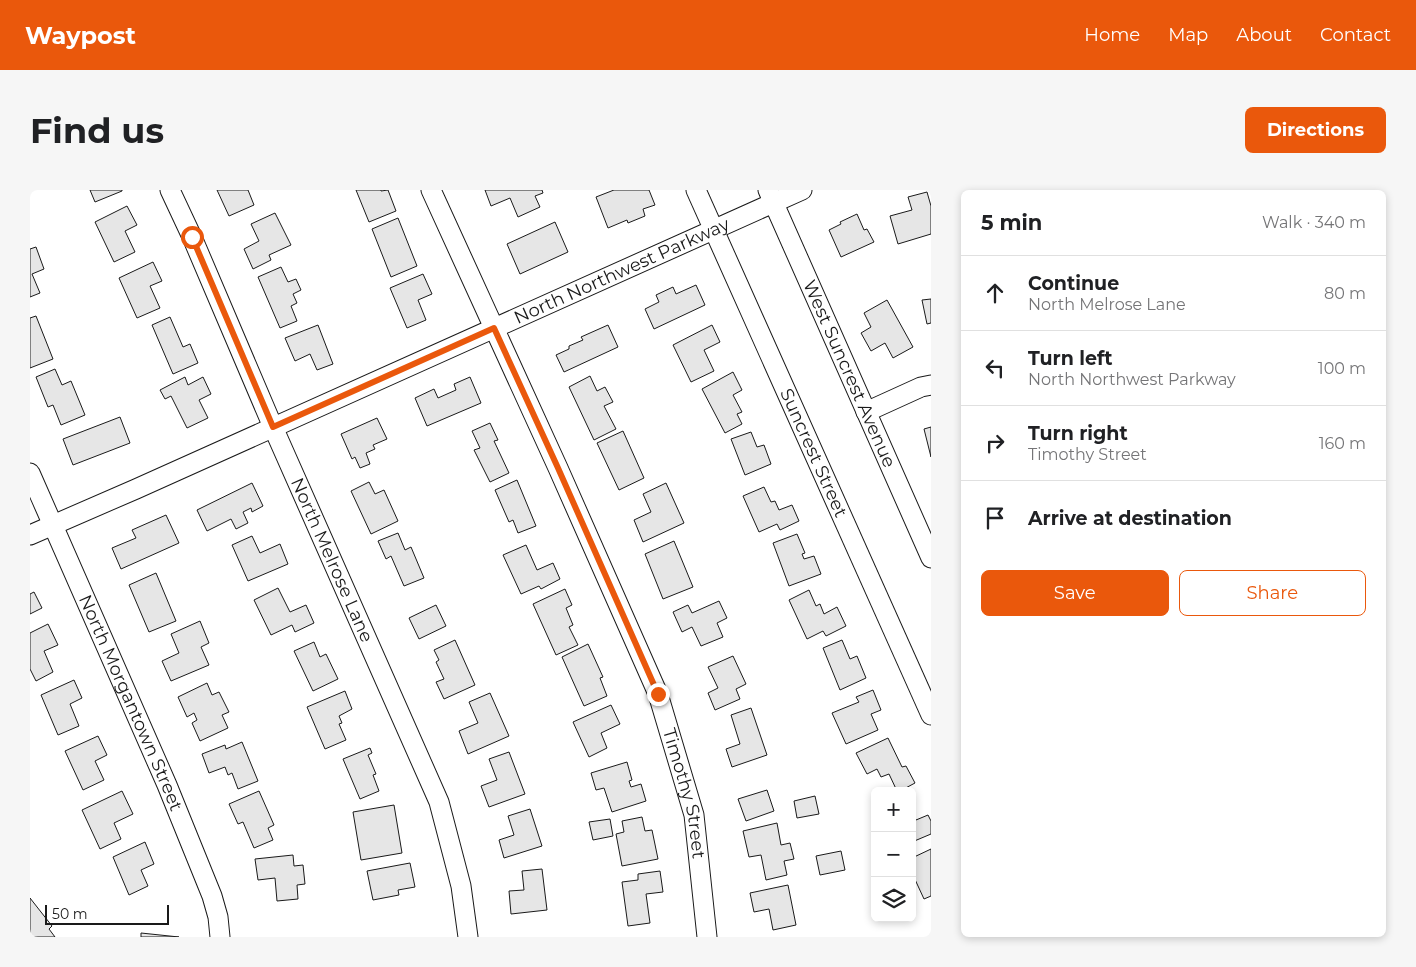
<!DOCTYPE html>
<meta charset="utf-8">
<style>
:root{--surface:#fff;--page:#f6f6f6;--text:#202124;--muted:#757577;--line:#e0e0e0;--accent:#ea580c}
body{margin:0;font-family:Montserrat,sans-serif;background:var(--page);color:var(--text)}
.controls{position:absolute;right:15px;bottom:15px;display:grid;overflow:hidden;border-radius:8px;box-shadow:0 2px 8px #0003}
.controls button{width:45px;height:45px;display:grid;place-items:center;padding:0;border:0;border-bottom:1px solid var(--line);background:var(--surface);color:var(--text);font:25px sans-serif}
.scale{position:absolute;left:15px;bottom:12px;width:124px;box-sizing:border-box;padding-left:5px;border:2px solid #1a1a1a;border-top:0;font-size:14px;line-height:18px;white-space:nowrap;color:#1a1a1a;-webkit-text-stroke:4px #fff;paint-order:stroke}
.stop{position:absolute;width:15px;height:15px;margin:-11px;border:4px solid #ea580c;border-radius:50%;background:#fff}
.stop.end{background:#ea580c;border-color:#fff;box-shadow:0 1px 5px #0008}
.list{margin:0;padding:0;list-style:none}
h2{display:flex;justify-content:space-between;align-items:center;height:65px;margin:0;padding:0 20px;font-size:21px}
h2 small{font-size:16px;font-weight:400;color:var(--muted)}
.list li{display:grid;grid-template-columns:32px 1fr auto;gap:15px;align-items:center;box-sizing:border-box;height:75px;padding:0 20px;border-top:1px solid var(--line)}
.list b{display:block;font-size:19px;white-space:nowrap}
.list p{margin:0;font-size:16px;white-space:nowrap;color:var(--muted)}
.list em{font-size:16px;font-style:normal;color:var(--muted)}
.actions{display:flex;gap:10px;padding:15px 20px}
.actions a{flex:1;padding:11px 0;border:1px solid var(--accent);border-radius:8px;text-align:center;font-size:18px;color:var(--accent)}
.actions .main{background:var(--accent);color:#fff}
.icon{flex:none;width:28px;height:28px;fill:none;stroke:currentColor;stroke-width:2;stroke-linecap:round;stroke-linejoin:round}
.map{position:relative;flex:none;width:901px;height:747px;overflow:hidden;border-radius:8px}
header{display:flex;align-items:center;gap:30px;box-sizing:border-box;height:70px;padding:0 25px;background:var(--accent);color:#fff}
header strong{font-size:24px}
nav{display:flex;gap:28px;margin-inline-start:auto;font-size:18px}
.intro{display:flex;align-items:center;justify-content:space-between;box-sizing:border-box;height:120px;padding:0 30px}
h1{margin:0;font-size:35px}
.button{padding:12px 22px;border-radius:8px;background:var(--accent);color:#fff;font-size:18px;font-weight:700}
main{display:flex;gap:30px;padding:0 30px}
aside{flex:1;background:var(--surface);border-radius:8px;box-shadow:0 2px 8px #0003}
.map>svg:first-child{display:block}
</style>
<header>
<strong>Waypost</strong>
<nav><a>Home</a><a>Map</a><a>About</a><a>Contact</a></nav>
</header>
<div class="intro"><h1>Find us</h1><a class="button">Directions</a></div>
<main>
<div class="map">
<svg width="901" height="747" viewBox="0 0 901 747">
<rect width="100%" height="100%" fill="#fff"/>
<g fill="#e6e6e6" stroke="#1a1a1a">
<path d="M60 0H92V1L65 12Z"/>
<path d="M187 0H218L224 15 199 26Z"/>
<path d="M326 0H351V1L358 0 366 21 339 32Z"/>
<path d="M455 0H512L513 3 505 6 510 17 488 27 480 8 461 16Z"/>
<path d="M584 0H619L625 15 613 19 615 26 598 33 597 30 578 38 566 7Z"/>
<path d="M897 2 901 16V44L868 54 860 26 882 20 878 7Z"/>
<path d="M97 16 107 35 95 41 105 62 84 72 65 32Z"/>
<path d="M245 23 261 55 239 65 241 70 223 79 214 59 229 51 221 34Z"/>
<path d="M827 24 834 40 837 39 844 52 811 67 799 40 811 34 810 32Z"/>
<path d="M368 28 387 76 361 87 342 39Z"/>
<path d="M525 32 538 62 490 84 477 54Z"/>
<path d="M6 57 14 79 2 84 10 103 0 107V59Z"/>
<path d="M123 72 132 91 120 96 130 118 107 128 89 88Z"/>
<path d="M251 77 258 92 266 89 271 100 263 104 267 113 261 116 267 131 250 138 228 87Z"/>
<path d="M393 84 402 104 388 110 396 130 377 138 360 98Z"/>
<path d="M666 95 675 115 624 139 615 119 629 112 626 105 643 97 646 104Z"/>
<path d="M901 109V133L897 134 892 110Z"/>
<path d="M857 110 883 157 863 168 855 153 841 161 831 143 841 137 834 123Z"/>
<path d="M6 126 23 169 0 178V128Z"/>
<path d="M140 127 153 157 160 154 168 173 143 184 122 135Z"/>
<path d="M288 135 303 174 287 180 280 164 265 171 255 148Z"/>
<path d="M578 135 588 157 534 182 526 165 539 159V156L553 150 551 147Z"/>
<path d="M682 135 690 152 674 160 684 181 661 192 643 155Z"/>
<path d="M25 179 32 195 41 191 55 225 31 235 23 215 18 217 6 187Z"/>
<path d="M703 182 712 200 703 205 712 222 707 224 712 234 695 243 672 199Z"/>
<path d="M560 186 567 201 575 197 583 212 574 216 586 239 564 250 539 197Z"/>
<path d="M155 187 158 195 173 187 181 204 169 210 178 228 157 238 141 206 135 209 130 200Z"/>
<path d="M440 187 451 213 397 236 385 208 404 199 408 208 426 200 424 194Z"/>
<path d="M90 227 100 253 43 275 33 249Z"/>
<path d="M347 228 357 249 343 255 345 259 336 263 340 274 330 278 325 267 322 269 311 244Z"/>
<path d="M460 233 468 250 464 251 479 283 460 292 444 260 450 258 442 241Z"/>
<path d="M901 237V267L894 239Z"/>
<path d="M593 241 614 288 589 300 567 253Z"/>
<path d="M721 242 727 257 734 255 741 274 715 285 701 249Z"/>
<path d="M487 290 506 336 488 343 483 330 479 332 465 300Z"/>
<path d="M339 292 345 304 354 300 368 331 341 344 321 301Z"/>
<path d="M222 293 233 316 222 322 221 318 213 322 218 333 206 339 201 329 177 341 167 320Z"/>
<path d="M636 293 654 333 613 352 604 330 621 322 613 304Z"/>
<path d="M734 297 741 312 745 311 749 320 762 315 769 331 750 340 747 334 729 342 713 306Z"/>
<path d="M136 325 149 353 91 379 82 358 106 348 102 340Z"/>
<path d="M368 343 375 360 381 357 394 388 374 396 361 366 356 369 348 351Z"/>
<path d="M767 344 775 363 772 364 774 369 784 366 791 384 759 396 743 353Z"/>
<path d="M222 346 230 363 250 354 258 374 218 391 202 355Z"/>
<path d="M644 351 663 397 633 409 615 364Z"/>
<path d="M496 355 507 380 523 373 530 389 511 399 509 396 491 404 473 365Z"/>
<path d="M126 383 146 431 119 442 99 395Z"/>
<path d="M248 398 260 422 276 415 284 433 265 442 262 435 241 445 224 410Z"/>
<path d="M535 399 542 415 536 418 543 435 539 437 548 455 526 465 503 414Z"/>
<path d="M779 400 786 416 790 414 794 424 807 417 816 436 796 446 793 441 777 449 759 410Z"/>
<path d="M4 402 12 418 0 424V404Z"/>
<path d="M689 411 697 428 687 433 693 447 671 456 662 437 652 442 643 422 658 415 662 423Z"/>
<path d="M406 415 416 436 389 449 379 428Z"/>
<path d="M170 431 179 453 171 457 179 475 141 491 132 471 149 463 141 444Z"/>
<path d="M18 434 28 455 14 461 23 482 6 491 0 479V443Z"/>
<path d="M425 450 445 495 414 509 406 492 414 489 406 472 409 470 404 460Z"/>
<path d="M812 450 820 469 827 466 836 488 810 500 793 458Z"/>
<path d="M284 452 290 467 296 464 308 489 283 501 264 461Z"/>
<path d="M558 454 573 487 570 488 577 506 554 516 532 467Z"/>
<path d="M703 466 716 494 706 499 710 509 685 520 678 503 688 498 678 477Z"/>
<path d="M44 490 52 508 40 514 49 536 28 545 11 505Z"/>
<path d="M177 493 182 505 189 502 199 522 192 525 198 538 170 551 162 533 167 530 164 523 157 527 148 507Z"/>
<path d="M843 500 851 520 841 524 848 540 816 554 802 523 829 512 826 507Z"/>
<path d="M315 501 322 519 309 526 312 533 309 534 316 550 295 559 277 517Z"/>
<path d="M460 503 479 546 438 564 429 541 448 533 439 512Z"/>
<path d="M581 515 590 534 571 543 577 558 559 567 543 532Z"/>
<path d="M721 518 737 565 702 577 696 559 710 554 701 525Z"/>
<path d="M68 546 77 565 65 571 74 590 53 600 35 561Z"/>
<path d="M858 548 872 577 876 576 885 593 870 601H867L859 584 851 587 847 579 837 584 826 563Z"/>
<path d="M212 552 228 591 208 599 202 583 198 585 195 577 179 583 172 564 195 555 196 559Z"/>
<path d="M340 558 342 563 338 565 346 584 343 585 349 601 330 609 313 569Z"/>
<path d="M479 562 495 604 459 617 451 596 467 590 459 569Z"/>
<path d="M597 572 602 590 599 591 601 597 611 594 616 611 582 622 574 598 566 600 561 583Z"/>
<path d="M737 600 744 621 716 631 708 609Z"/>
<path d="M92 601 103 624 84 633 91 649 70 659 52 620Z"/>
<path d="M229 601 244 635 238 638 243 650 224 658 213 632 208 634 199 614Z"/>
<path d="M785 606 789 624 767 628 764 611Z"/>
<path d="M364 615 372 663 331 670 323 622Z"/>
<path d="M500 619 512 656 474 668 469 650 484 645 478 626Z"/>
<path d="M882 623 886 630 898 625 901 631V644L882 652Z"/>
<path d="M612 627 615 641 622 640 628 669 592 676 586 644 594 642 592 631Z"/>
<path d="M580 629 583 646 563 650 559 632Z"/>
<path d="M747 633 751 655 760 653 764 669 754 671 757 685 736 690 731 665 719 667 713 641Z"/>
<path d="M115 652 124 674 111 680 118 696 99 705 83 667Z"/>
<path d="M901 659V706L894 709 882 683V668Z"/>
<path d="M811 661 815 680 790 685 786 666Z"/>
<path d="M263 665 264 676 273 675 275 694 267 695 268 709 247 711 245 688 228 690 225 669Z"/>
<path d="M380 673 385 697 368 700 369 705 343 710 337 681Z"/>
<path d="M512 679 517 720 481 724 479 701 494 700 492 681Z"/>
<path d="M630 681 633 702 616 704 620 733 598 736 592 692 608 690V684Z"/>
<path d="M758 695 766 735 743 740 739 719 724 722 720 703Z"/>
<path d="M0 708 22 736 19 739 25 747H0Z"/>
<path d="M111 743 149 747H111Z"/>
</g>
<g fill="none" stroke-linecap="round" stroke-linejoin="round">
<g stroke="#1a1a1a" stroke-width="21">
<g id="minor">
<path id="s1" d="M140 0 162 47 243 237 409 612 431 696 438 747"/>
<path id="s2" d="M401 0 528 278 628 504 664 625 677 747"/>
<path id="s3" d="M666 0 901 525"/>
<path id="s4" d="M738 0 901 368"/>
<path d="M836 222 891 197 901 195"/>
<path id="s5" d="M0 283 137 595 182 706 188 727 190 747"/>
<path id="s6" d="M0 345 106 299 772 0"/>
</g>
</g>
<use href="#minor" stroke="#fff" stroke-width="19"/>
</g>
<g fill="none" stroke-linecap="round" stroke-linejoin="round">
<path stroke="#ea580c" stroke-width="6" d="M162 47 243 237 464 138 528 278 628 504"/>
</g>
<g text-anchor="middle" dominant-baseline="central" stroke-width="4" stroke-linejoin="round" paint-order="stroke">
<g font-size="18" fill="#1a1a1a" stroke="#fff">
<text stroke="none"><textPath href="#s6" startOffset="648">North Northwest Parkway</textPath></text>
<text stroke="none"><textPath href="#s4" startOffset="201">West Suncrest Avenue</textPath></text>
<text stroke="none"><textPath href="#s3" startOffset="288">Suncrest Street</textPath></text>
<text stroke="none"><textPath href="#s1" startOffset="404">North Melrose Lane</textPath></text>
<text stroke="none"><textPath href="#s5" startOffset="251">North Morgantown Street</textPath></text>
<text stroke="none"><textPath href="#s2" startOffset="656">Timothy Street</textPath></text>
</g>
</g>
</svg>
<div class="controls">
<button>+</button>
<button>−</button>
<button><svg class="icon" aria-label="layers" viewBox="0 0 24 24"><path d="M12 4l9 5-9 5-9-5zM3 14l9 5 9-5"/></svg></button>
</div>
<div class="scale">50 m</div>
<div class="stop" style="left:162px;top:47px"></div>
<div class="stop end" style="left:628px;top:504px"></div>
</div>
<aside>
<h2>5 min<small>Walk · 340 m</small></h2>
<ul class="list">
<li><svg class="icon" aria-label="ahead" viewBox="0 0 24 24"><path d="M12 20V5M6 11l6-6 6 6"/></svg><div><b>Continue</b><p>North Melrose Lane</p></div><em>80 m</em></li>
<li><svg class="icon" aria-label="left" viewBox="0 0 24 24"><path d="M17 20v-9H6M10 6l-5 5 5 5"/></svg><div><b>Turn left</b><p>North Northwest Parkway</p></div><em>100 m</em></li>
<li><svg class="icon" aria-label="right" viewBox="0 0 24 24"><path d="M7 20v-9h11M14 6l5 5-5 5"/></svg><div><b>Turn right</b><p>Timothy Street</p></div><em>160 m</em></li>
<li><svg class="icon" aria-label="arrive" viewBox="0 0 24 24"><path d="M6 21V4h12l-3 4 3 4H6"/></svg><div><b>Arrive at destination</b></div></li>
</ul>
<div class="actions"><a class="main">Save</a><a>Share</a></div>
</aside>
</main>
